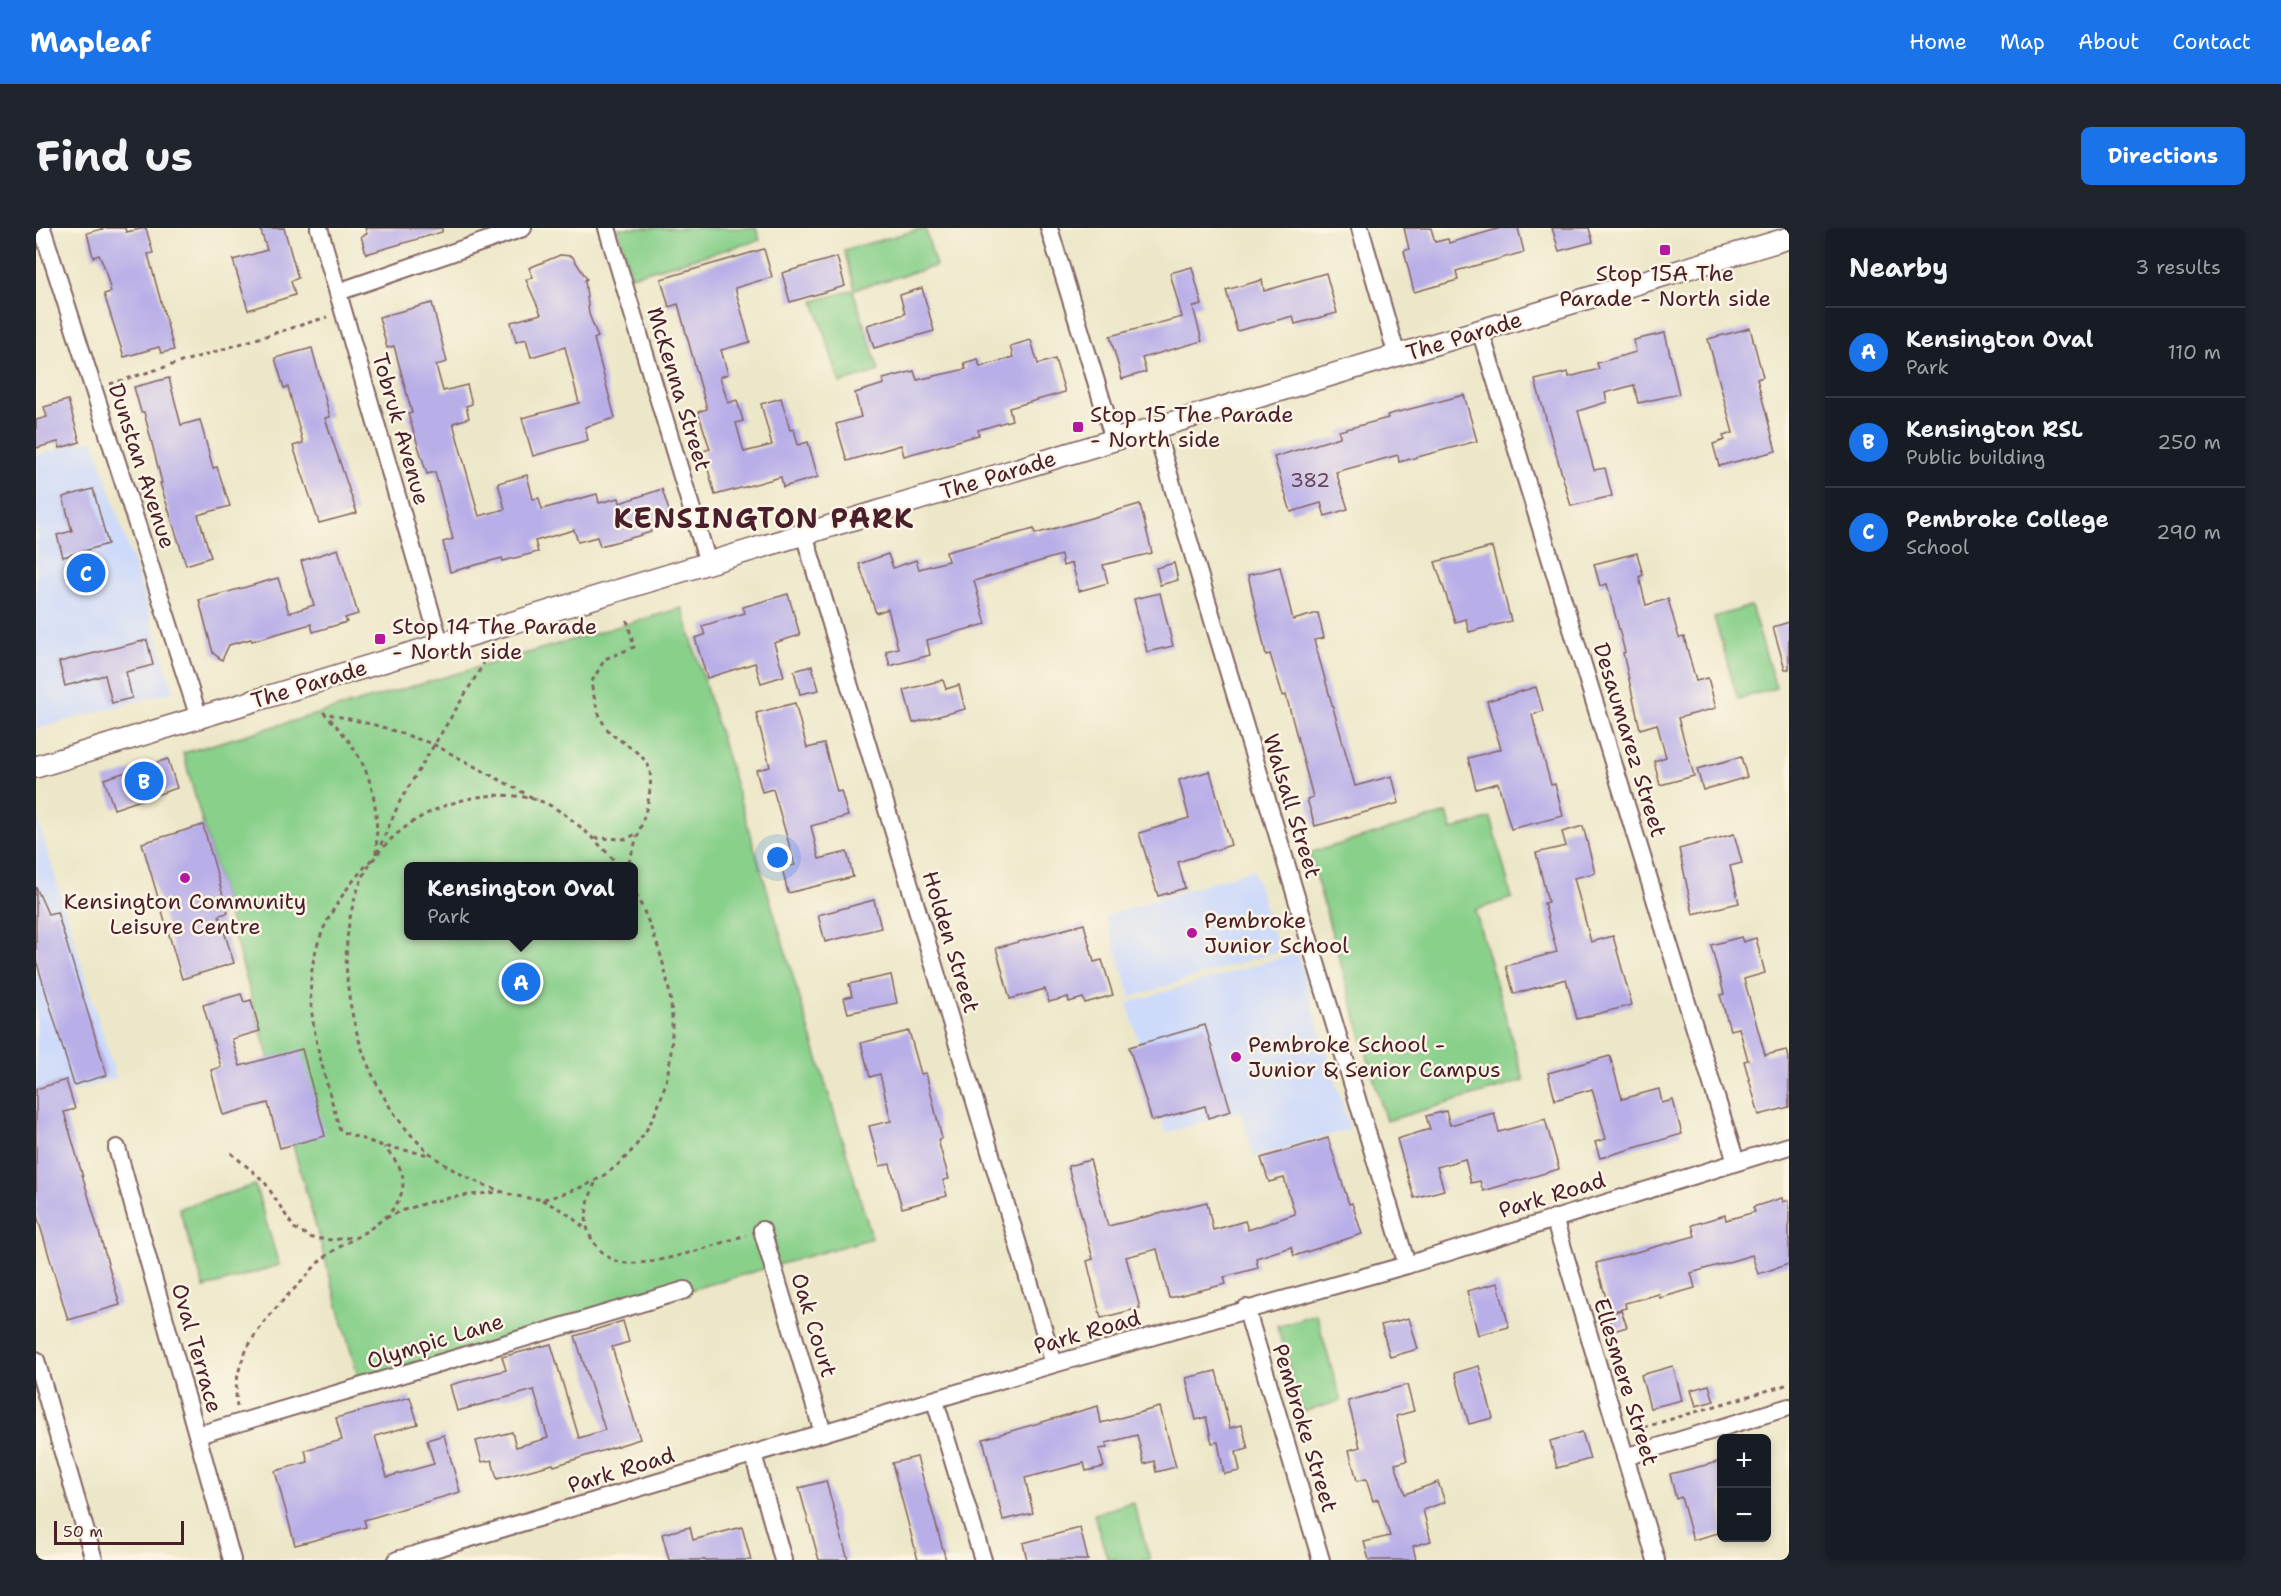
<!DOCTYPE html>
<meta charset="utf-8">
<style>
:root{--surface:#171b24;--page:#20242c;--text:#f1f3f6;--muted:#9ea1a6;--line:#363941;--accent:#1a73e8}
body{margin:0;font-family:"Shantell Sans",sans-serif;background:var(--page);color:var(--text)}
.controls{position:absolute;right:18px;bottom:18px;display:grid;overflow:hidden;border-radius:9px;box-shadow:0 3px 9px #0003}
.controls button{width:54px;height:54px;display:grid;place-items:center;padding:0;border:0;border-bottom:2px solid var(--line);background:var(--surface);color:var(--text);font:30px sans-serif}
.scale{position:absolute;left:18px;bottom:15px;width:130px;box-sizing:border-box;padding-left:6px;border:3px solid #4a1f2b;border-top:0;font-size:16px;line-height:21px;white-space:nowrap;color:#4a1f2b;-webkit-text-stroke:4px #fcf5e5;paint-order:stroke}
.you{position:absolute;left:742px;top:630px;width:21px;height:21px;margin:-15px;border:4px solid #fff;border-radius:50%;background:#1a73e8;box-shadow:0 0 0 9px #1a73e833}
.badge{display:grid;place-items:center;width:39px;height:39px;border-radius:50%;background:var(--accent);color:#fff;font-size:20px;font-weight:700}
.pin{position:absolute;translate:-50% -50%;border:3px solid #fff;box-shadow:0 2px 6px #0006}
.popup{position:absolute;left:368px;top:634px;width:234px;height:78px;box-sizing:border-box;display:grid;place-content:center;border-radius:9px;background:var(--surface);filter:drop-shadow(0 2px 4px #0005);font-size:20px;white-space:nowrap;color:var(--muted)}
.popup b{font-size:22px;color:var(--text)}
.popup::after{content:'';position:absolute;left:50%;top:100%;margin-left:-12px;border:12px solid transparent;border-top-color:var(--surface)}
.list{margin:0;padding:0;list-style:none}
h2{display:flex;justify-content:space-between;align-items:center;height:78px;margin:0;padding:0 24px;font-size:26px}
h2 small{font-size:20px;font-weight:400;color:var(--muted)}
.list li{display:grid;grid-template-columns:39px 1fr auto;gap:18px;align-items:center;box-sizing:border-box;height:90px;padding:0 24px;border-top:2px solid var(--line)}
.list b{display:block;font-size:22px;white-space:nowrap}
.list p{margin:0;font-size:20px;white-space:nowrap;color:var(--muted)}
.list em{font-size:20px;font-style:normal;color:var(--muted)}
.map{position:relative;flex:none;width:1753px;height:1332px;overflow:hidden;border-radius:9px}
header{display:flex;align-items:center;gap:36px;box-sizing:border-box;height:84px;padding:0 30px;background:var(--accent);color:#fff}
header strong{font-size:28px}
nav{display:flex;gap:33px;margin-inline-start:auto;font-size:21px}
.intro{display:flex;align-items:center;justify-content:space-between;box-sizing:border-box;height:144px;padding:0 36px}
h1{margin:0;font-size:42px}
.button{padding:15px 27px;border-radius:9px;background:var(--accent);color:#fff;font-size:21px;font-weight:700}
main{display:flex;gap:36px;padding:0 36px}
aside{flex:1;background:var(--surface);border-radius:9px;box-shadow:0 3px 9px #0003}
.map>svg:first-child{display:block}
</style>
<header>
<strong>Mapleaf</strong>
<nav><a>Home</a><a>Map</a><a>About</a><a>Contact</a></nav>
</header>
<div class="intro"><h1>Find us</h1><a class="button">Directions</a></div>
<main>
<div class="map">
<svg width="1753" height="1332" viewBox="0 0 1753 1332">
<rect width="100%" height="100%" fill="#fcf5e5"/>
<filter id="ink" filterUnits="userSpaceOnUse"><feTurbulence type="fractalNoise" baseFrequency=".0167" numOctaves="2"/><feDisplacementMap in="SourceGraphic" scale="12" xChannelSelector="R" yChannelSelector="G"/><feConvolveMatrix kernelMatrix="1 2 1 2 8 2 1 2 1" color-interpolation-filters="sRGB"/></filter>
<filter id="wash" filterUnits="userSpaceOnUse"><feTurbulence type="fractalNoise" baseFrequency=".008" numOctaves="4" result="noise"/><feDisplacementMap in="SourceGraphic" scale="24" xChannelSelector="R" yChannelSelector="G"/><feGaussianBlur stdDeviation="1.35" result="paint"/><feColorMatrix in="noise" values="0 0 0 0 0 0 0 0 0 0 0 0 0 0 0 0 0 1.4 0 .05"/><feComposite in="paint" operator="in"/></filter>
<g filter="url(#wash)">
<rect width="100%" height="100%" fill="#ede7c9"/>
<g fill="#cedafa">
<path d="M58 212 138 463 0 501V227Z"/>
<path d="M0 586 80 850 0 874Z"/>
<path d="M1217 641 1243 723 1095 769 1069 688Z"/>
<path d="M1261 725 1314 901 1218 929 1204 883 1130 905 1091 775Z"/>
</g>
<g fill="#89d08b" stroke="#6a785b" stroke-width="1.5" fill-rule="evenodd">
<path d="M582 0H720L724 12 595 48Z"/>
<path d="M889 0 900 38 819 61 808 22Z"/>
<path d="M817 62 843 143 804 155 778 73Z"/>
<path d="M1715 378 1740 460 1702 471 1678 389Z"/>
<path d="M646 380 836 1010 324 1156 147 525ZM372 638H598V708H372Z"/>
<path d="M1411 585 1416 602 1455 590 1476 670 1439 682 1488 853 1350 893 1273 625Z"/>
<path d="M219 957 243 1037 168 1060 143 980Z"/>
<path d="M1280 1086 1305 1173 1266 1184 1241 1098Z"/>
<path d="M1097 1274 1114 1332H1072L1058 1286Z"/>
</g>
<g id="blocks">
<g fill="#b9afe8">
<path d="M70 0H89L90 4 110 0 117 25 112 26 138 122 125 125 123 119 88 129 68 66 75 64 68 38 63 27 57 29 51 5Z"/>
<path d="M224 0H248L262 50 255 53 259 67 212 82 197 32 231 22Z"/>
<path d="M329 0H406V4L330 26 325 8 331 6Z"/>
<path d="M1368 0H1395L1399 14 1412 11 1413 15 1465 0H1482L1488 24 1420 43 1422 52 1378 64 1368 23 1373 21Z"/>
<path d="M1516 0H1553L1557 14 1523 23Z"/>
<path d="M728 21 736 49 699 60 714 114 685 122 692 146 684 149 692 175 701 172 707 193 700 195 708 224 736 217 725 176 745 170 754 202 758 201 762 217 772 214 782 249 747 259 745 249 679 267 667 223 674 221 662 184 671 181 642 76 633 79 625 51Z"/>
<path d="M524 27 536 28 551 51 549 52 553 86 562 109 558 111 579 190 549 199 552 212 497 228 486 190 543 175 529 119 495 129 490 111 480 114 475 94 505 86 490 52 497 49 493 40Z"/>
<path d="M801 29 809 58 754 74 746 45Z"/>
<path d="M1156 39 1166 77 1157 79 1166 113 1106 130 1110 144 1086 151 1074 108 1146 89 1134 45Z"/>
<path d="M1290 45 1301 85 1259 96 1257 88 1201 103 1190 62 1226 52 1228 63Z"/>
<path d="M886 60 898 103 838 120 831 97 869 86 864 67Z"/>
<path d="M396 75 411 134 400 137 407 163 431 157 436 176 430 178 433 190 417 195 443 288 469 281 462 255 491 247 497 271 503 270 506 281 561 266 563 275 583 270 584 275 626 261 634 286 621 290 623 295 613 298 615 304 602 308 564 318 561 309 542 314 538 302 499 313 502 324 467 333 466 330 414 344 407 314 417 311 399 244 391 246 372 186 376 185 358 118 351 120 343 89Z"/>
<path d="M1714 100 1727 149 1721 151 1740 223 1683 238 1677 216 1689 212 1687 208 1697 205 1672 111Z"/>
<path d="M1629 105 1643 166 1602 175 1598 157 1569 165 1571 174 1542 183 1558 242 1569 240 1576 268 1535 278 1499 152 1532 144 1533 149 1563 141 1561 135 1600 124 1598 112Z"/>
<path d="M995 112 1002 136 1019 131 1029 164 973 180 976 192 942 202 943 207 868 228 865 217 811 233 800 196 825 189 819 165 848 156 847 151 878 143 881 152 930 141 928 135 942 131 944 139 977 129 974 118Z"/>
<path d="M276 120 294 189 289 190 321 285 283 295 257 218 267 215 252 159 248 160 239 130Z"/>
<path d="M133 150 145 197 164 192 177 240 181 239 194 278 162 287 175 329 150 337 124 255H126L108 184H105L98 159Z"/>
<path d="M1428 167 1441 213 1363 234 1362 227 1300 244 1312 281 1289 288 1285 275 1255 284 1238 229 1304 209 1303 203 1352 190 1351 187Z"/>
<path d="M32 172 44 214 24 220 22 214 0 220V192L11 189 8 179Z"/>
<path d="M57 261 72 316 27 329 21 307 36 303 27 269Z"/>
<path d="M1104 276 1116 325 1067 337 1072 355 1043 363 1036 335 1027 338 1025 327 938 353 950 396 891 412 894 427 854 438 850 423 862 420 852 381 840 385 823 336 852 326 857 340 880 332 883 341 912 333 910 324 998 301 999 306Z"/>
<path d="M1456 319 1475 393 1433 404 1430 391 1419 394 1399 334Z"/>
<path d="M302 321 322 386 309 390 311 394 277 404 275 396 216 413 215 411 193 417 186 432 177 425 163 372 242 350 253 385 278 377 265 333Z"/>
<path d="M1601 325 1607 347 1603 349 1610 377 1632 371 1643 410 1648 409 1660 453 1672 450 1680 480 1642 490 1658 548 1624 557 1618 533 1630 529 1621 496 1604 501 1587 425 1589 424 1571 356 1564 358 1558 336Z"/>
<path d="M1138 335 1142 352 1124 357 1120 340Z"/>
<path d="M1244 339 1257 392 1282 385 1288 410 1278 412 1319 558 1356 548 1363 575 1279 598 1271 571 1277 569 1250 467 1247 468 1234 426 1230 427 1212 347Z"/>
<path d="M1124 365 1137 418 1111 424 1098 371Z"/>
<path d="M752 366 764 407 738 415 748 448 725 455 719 435 671 450 659 410 669 407 666 398 709 385 707 379Z"/>
<path d="M1753 394V441H1749L1737 399Z"/>
<path d="M111 412 117 437 90 444 96 470 76 475 69 447 29 458 23 434Z"/>
<path d="M776 438 783 462 764 466 758 443Z"/>
<path d="M907 452 910 461 923 457 929 481 877 495 868 462Z"/>
<path d="M1500 459 1507 483 1496 487 1515 557 1519 556 1527 588 1475 601 1462 555 1440 561 1432 530 1465 521 1451 473Z"/>
<path d="M759 475 771 520 788 516 801 564 805 563 812 588 775 598 783 631 811 624 817 649 752 665 746 640 759 637 737 561 726 564 720 542 734 539 720 485Z"/>
<path d="M1705 529 1711 549 1667 562 1661 541Z"/>
<path d="M132 531 141 560 78 581 68 551Z"/>
<path d="M1174 543 1195 617 1142 634 1149 660 1122 668 1103 605 1153 590 1143 552Z"/>
<path d="M167 597 192 685 183 687 198 735 146 751 106 615Z"/>
<path d="M1547 598 1559 645 1538 650 1555 714 1577 708 1596 777 1541 791 1530 751 1478 766 1470 738 1521 724 1508 675 1512 674 1500 625 1530 618 1526 604Z"/>
<path d="M1698 606 1706 635 1694 638 1703 675 1657 686 1643 621Z"/>
<path d="M0 659 12 686 21 684 71 847 38 857 0 732Z"/>
<path d="M838 672 845 700 789 714 782 687Z"/>
<path d="M1048 696 1058 734 1066 732 1077 767 1049 775 1047 770 1033 774 1032 769 1013 774 1009 761 974 771 960 720Z"/>
<path d="M1705 709 1707 714 1720 710 1729 745 1708 751 1729 827 1751 822 1753 830V879L1723 887 1708 833 1712 832 1703 800 1694 802 1684 767 1688 766 1675 717Z"/>
<path d="M855 747 861 775 812 785 808 770 816 768 813 756Z"/>
<path d="M205 766 208 774 215 772 224 803 196 811 204 838 266 821 289 908 244 920 232 875 187 887 175 842 185 839 167 777Z"/>
<path d="M1169 797 1195 883 1172 890 1169 878 1116 893 1093 819Z"/>
<path d="M873 803 885 846 890 845 906 911 902 912 913 951 907 952 911 968 866 980 854 936 844 938 833 898 855 893 844 846 834 849 825 815Z"/>
<path d="M1574 828 1586 871 1623 861 1626 875 1637 872 1646 906 1564 930 1559 914 1570 911 1556 861 1519 872 1512 845Z"/>
<path d="M30 852 39 881 28 884 84 1077 32 1092 0 984V861Z"/>
<path d="M1410 883 1414 897 1458 885 1463 904 1509 891 1523 941 1447 963 1444 953 1435 955 1429 931 1401 939 1408 962 1378 970 1361 911 1394 901 1390 888Z"/>
<path d="M1292 910 1313 976 1316 975 1326 1006 1258 1028 1255 1019 1220 1030 1222 1040 1188 1049 1190 1056 1133 1070 1121 1021 1090 1029 1104 1080 1065 1090 1051 1033 1057 1031 1032 938 1054 932 1072 998 1171 974 1177 1002 1209 993 1212 1002 1259 986 1248 950 1233 954 1225 930Z"/>
<path d="M1746 970 1747 974 1753 972V1036L1722 1046 1716 1027 1655 1045 1659 1060 1624 1070 1623 1066 1589 1075 1590 1080 1574 1084 1560 1035 1659 1008 1656 997 1689 987 1690 992 1719 984 1717 979Z"/>
<path d="M1462 1055 1473 1099 1442 1107 1431 1063Z"/>
<path d="M1585 1082 1591 1099 1577 1103 1572 1086Z"/>
<path d="M1373 1090 1382 1121 1354 1129 1345 1097Z"/>
<path d="M587 1093 593 1114 576 1119 604 1211 518 1238 517 1236 461 1251 456 1232 446 1234 440 1213 476 1204 480 1219 512 1210 498 1162 421 1183 414 1157 470 1142 466 1129 515 1116 543 1210 569 1202 539 1108Z"/>
<path d="M1443 1138 1457 1190 1433 1196 1419 1145Z"/>
<path d="M1637 1138 1646 1172 1614 1180 1605 1147Z"/>
<path d="M1180 1143 1194 1200 1206 1197 1212 1221 1200 1224 1204 1243 1188 1246 1182 1214 1176 1215 1170 1189 1160 1192 1150 1150Z"/>
<path d="M1371 1157 1378 1183 1360 1188 1371 1233 1359 1236 1369 1266 1402 1254 1409 1274 1387 1282 1395 1313 1377 1318 1380 1332H1333L1328 1314 1354 1308 1342 1271 1337 1273 1330 1251 1321 1253 1313 1222 1324 1219 1312 1173Z"/>
<path d="M1673 1157 1678 1173 1660 1178 1655 1162Z"/>
<path d="M374 1169 382 1196 339 1208 351 1249 398 1236 391 1212 408 1207 424 1264 328 1292 330 1299 259 1317 239 1243 272 1234 269 1222 306 1212 300 1190Z"/>
<path d="M1062 1178 1065 1195 1124 1179 1140 1239 1120 1244 1118 1233 1108 1236 1101 1207 1070 1215 1071 1220 1063 1221 1068 1239 1050 1243 1048 1235 989 1250 997 1285 967 1292 947 1211Z"/>
<path d="M1546 1204 1554 1231 1521 1240 1514 1213Z"/>
<path d="M881 1229 910 1332H882L856 1235Z"/>
<path d="M1686 1233V1304L1657 1312 1645 1269 1640 1271 1634 1246Z"/>
<path d="M790 1253 812 1332H783L763 1260Z"/>
<path d="M654 1299 657 1312 706 1299 715 1332H633L626 1306Z"/>
<path d="M1044 1300 1052 1332H991L987 1315Z"/>
</g>
</g>
</g>
<g filter="url(#ink)">
<use href="#blocks" fill-opacity="0" stroke="#836562" stroke-width="1.5"/>
<g fill="none" stroke-linecap="round" stroke-linejoin="round">
<g stroke="#836562" stroke-width="20">
<g id="minor">
<path d="M6 0 163 490"/>
<path d="M283 0 404 415"/>
<path d="M571 0 672 335"/>
<path d="M1013 0 1078 212"/>
<path d="M1324 0 1361 128"/>
<path d="M302 64 487 0"/>
<path d="M1444 102 1700 934"/>
<path d="M1119 200 1371 1037"/>
<path d="M768 306 1018 1136"/>
<path d="M81 920 196 1332"/>
<path d="M1518 990 1620 1332"/>
<path d="M726 1002 787 1205"/>
<path d="M1210 1080 1285 1332"/>
<path d="M0 1132 58 1332"/>
<path d="M899 1173 947 1332"/>
<path d="M162 1207 649 1062"/>
<path d="M717 1226 747 1332"/>
<path d="M1589 1229 1753 1179"/>
<path d="M361 1332 1018 1136 1371 1037 1753 918"/>
</g>
</g>
<g stroke="#836562" stroke-width="24">
<path id="major" d="M0 539 1078 212 1753 10"/>
</g>
<g stroke="#836562" stroke-width="3" stroke-dasharray="4.5 4.5" stroke-linecap="butt">
<path d="M74 156 291 89"/>
<path d="M591 392 598 419 569 431 555 455C559 472 562 494 576 506 587 516 612 527 614 544 618 572 599 611 592 638"/>
<path d="M559 610 590 611 600 606"/>
<path d="M341 625 364 573 448 435"/>
<path d="M340 626C344 565 332 528 288 485L343 498 397 516 501 572"/>
<path d="M336 631C246 728 273 788 304 903L347 918 394 927"/>
<path d="M583 638C565 617 529 580 501 572 437 554 358 588 328 647 283 739 328 889 416 941 437 954 480 972 506 971 516 970 528 965 538 962 606 938 636 870 636 801 637 752 619 705 598 662"/>
<path d="M195 925 228 953 258 1000 276 1010 296 1012 317 1009"/>
<path d="M559 955C551 975 544 996 559 1016 564 1022 571 1030 580 1033 607 1043 682 1016 710 1007"/>
<path d="M506 972 529 984 550 1001"/>
<path d="M350 990C387 972 424 967 465 964"/>
<path d="M201 1179C194 1126 230 1089 265 1054 273 1046 280 1035 290 1028 315 1009 366 992 367 955 368 940 357 930 348 919"/>
<path d="M1599 1202 1753 1156"/>
</g>
<use href="#minor" stroke="#fff" stroke-width="16"/>
<use href="#major" stroke="#fff" stroke-width="21"/>
</g>
</g>
<g fill="#b5179e" stroke="#fcf5e5" stroke-width="2">
<rect x="1623" y="16" width="12" height="12" rx="3"/>
<rect x="1036" y="193" width="12" height="12" rx="3"/>
<rect x="338" y="405" width="12" height="12" rx="3"/>
<circle cx="149" cy="650" r="6"/>
<circle cx="1156" cy="705" r="6"/>
<circle cx="1200" cy="829" r="6"/>
</g>
<g text-anchor="middle" dominant-baseline="central" stroke-width="5" stroke-linejoin="round" paint-order="stroke">
<g font-size="20" fill="#66435a">
<text x="1274" y="252">382</text>
</g>
<g font-size="22" fill="#4a1f2b" stroke="#fcf5e5" text-anchor="start">
<text x="1629" y="45" text-anchor="middle">Stop 15A The<tspan x="1629" dy="25">Parade - North side</tspan></text>
<text x="1054" y="186">Stop 15 The Parade<tspan x="1054" dy="25">- North side</tspan></text>
<text x="356" y="398">Stop 14 The Parade<tspan x="356" dy="25">- North side</tspan></text>
<text x="149" y="673" text-anchor="middle">Kensington Community<tspan x="149" dy="25">Leisure Centre</tspan></text>
<text x="1168" y="692">Pembroke<tspan x="1168" dy="25">Junior School</tspan></text>
<text x="1212" y="816">Pembroke School -<tspan x="1212" dy="25">Junior &amp; Senior Campus</tspan></text>
</g>
<g font-size="22" fill="#4a1f2b" stroke="#fcf5e5">
<text transform="translate(1428 108) rotate(-17)">The Parade</text>
<text transform="translate(643 161) rotate(73)">McKenna Street</text>
<text transform="translate(365 201) rotate(74)">Tobruk Avenue</text>
<text transform="translate(106 238) rotate(72)">Dunstan Avenue</text>
<text transform="translate(962 247) rotate(-17)">The Parade</text>
<text transform="translate(273 456) rotate(-17)">The Parade</text>
<text transform="translate(1594 512) rotate(73)">Desaumarez Street</text>
<text transform="translate(1256 578) rotate(73)">Walsall Street</text>
<text transform="translate(915 714) rotate(73)">Holden Street</text>
<text transform="translate(1516 967) rotate(-17)">Park Road</text>
<text transform="translate(778 1097) rotate(73)">Oak Court</text>
<text transform="translate(1051 1104) rotate(-16)">Park Road</text>
<text transform="translate(399 1113) rotate(-17)">Olympic Lane</text>
<text transform="translate(161 1120) rotate(74)">Oval Terrace</text>
<text transform="translate(1590 1154) rotate(73)">Ellesmere Street</text>
<text transform="translate(1269 1200) rotate(73)">Pembroke Street</text>
<text transform="translate(585 1242) rotate(-17)">Park Road</text>
</g>
<g font-size="28" font-weight="bold" letter-spacing="1.5" fill="#4a1f2b" stroke="#fcf5e5">
<text x="728" y="290">KENSINGTON PARK</text>
</g>
</g>
</svg>
<div class="controls">
<button>+</button>
<button>−</button>
</div>
<div class="scale">50 m</div>
<div class="you"></div>
<div class="pin badge" style="left:485px;top:754px">A</div>
<div class="popup"><b>Kensington Oval</b>Park</div>
<div class="pin badge" style="left:108px;top:553px">B</div>
<div class="pin badge" style="left:50px;top:345px">C</div>
</div>
<aside>
<h2>Nearby<small>3 results</small></h2>
<ul class="list">
<li><span class="badge">A</span><div><b>Kensington Oval</b><p>Park</p></div><em>110 m</em></li>
<li><span class="badge">B</span><div><b>Kensington RSL</b><p>Public building</p></div><em>250 m</em></li>
<li><span class="badge">C</span><div><b>Pembroke College</b><p>School</p></div><em>290 m</em></li>
</ul>
</aside>
</main>
